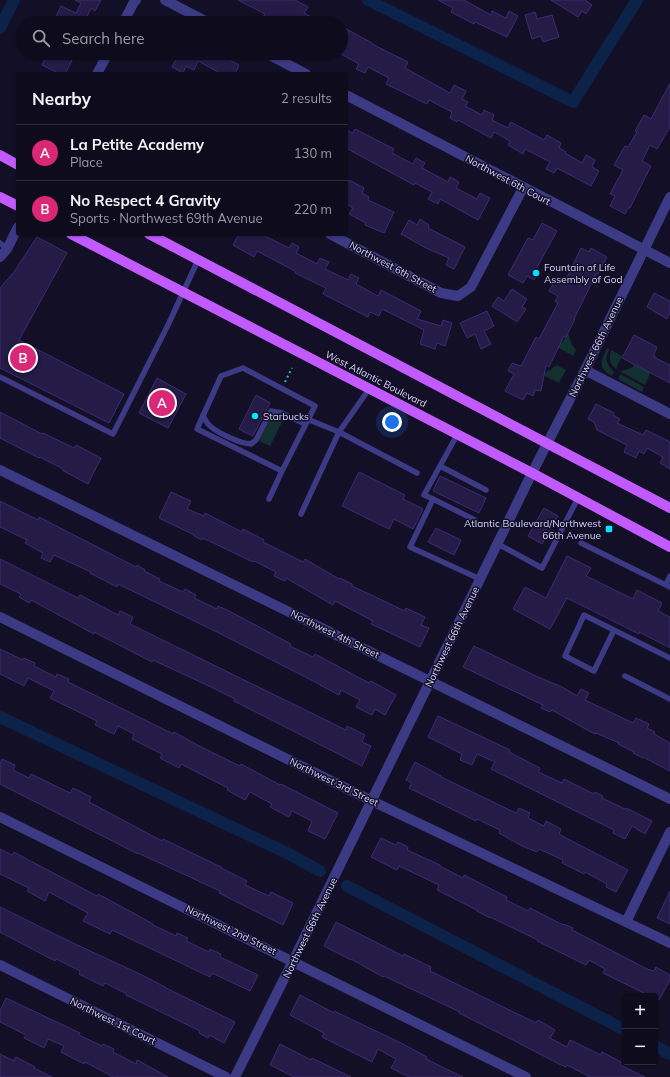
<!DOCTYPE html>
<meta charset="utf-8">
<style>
:root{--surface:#0e0b1c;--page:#171425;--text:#f1f3f6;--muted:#9b9ba3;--line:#2e2b3b;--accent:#db2777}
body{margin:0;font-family:Mulish,sans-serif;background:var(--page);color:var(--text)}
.controls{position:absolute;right:12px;bottom:12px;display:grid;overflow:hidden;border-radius:4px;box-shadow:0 1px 3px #0004}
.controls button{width:36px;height:36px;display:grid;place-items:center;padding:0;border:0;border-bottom:1px solid var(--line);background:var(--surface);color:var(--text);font:20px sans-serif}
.you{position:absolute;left:392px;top:422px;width:14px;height:14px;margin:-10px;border:3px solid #fff;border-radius:50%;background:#1a73e8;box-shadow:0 0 0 6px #1a73e833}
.badge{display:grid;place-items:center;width:26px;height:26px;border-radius:50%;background:var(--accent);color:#fff;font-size:13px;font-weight:700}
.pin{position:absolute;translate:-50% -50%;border:2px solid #fff;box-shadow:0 1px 4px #0006}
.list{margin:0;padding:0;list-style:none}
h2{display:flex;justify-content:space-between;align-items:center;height:52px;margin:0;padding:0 16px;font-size:17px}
h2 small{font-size:13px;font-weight:400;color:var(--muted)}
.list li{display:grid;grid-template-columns:26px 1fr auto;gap:12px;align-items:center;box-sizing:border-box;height:56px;padding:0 16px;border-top:1px solid var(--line)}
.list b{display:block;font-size:15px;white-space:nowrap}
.list p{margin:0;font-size:13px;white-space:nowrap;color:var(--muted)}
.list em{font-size:13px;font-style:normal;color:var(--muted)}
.icon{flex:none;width:22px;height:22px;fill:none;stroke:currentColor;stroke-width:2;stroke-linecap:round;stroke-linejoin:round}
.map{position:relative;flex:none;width:670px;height:1077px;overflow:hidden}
.search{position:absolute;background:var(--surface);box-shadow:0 1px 3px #0004;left:16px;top:16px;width:332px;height:44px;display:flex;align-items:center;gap:10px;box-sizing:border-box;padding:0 14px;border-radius:22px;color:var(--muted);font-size:15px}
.panel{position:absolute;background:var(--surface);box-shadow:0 1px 3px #0004;left:16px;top:72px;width:332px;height:164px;border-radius:4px}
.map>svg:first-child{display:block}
</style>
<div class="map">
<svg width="670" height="1077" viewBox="0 0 670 1077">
<rect width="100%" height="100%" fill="#130f26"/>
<g fill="#12302f">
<path d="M568 333 572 345 576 350 573 356 559 348V346L546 339 548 336 562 343Z"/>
<path d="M607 348 609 349 606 360 610 368 614 372 612 376C597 368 601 361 607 348Z"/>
<path d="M611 350 622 356 616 369C609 364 609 358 611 350Z"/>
<path d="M654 355 657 357 645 385 621 372 622 371 633 367 634 364 647 368Z"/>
<path d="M557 365 566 370 559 383 529 368 530 366 546 373 548 370 550 371 554 366 555 367Z"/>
<path d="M620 374 644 387 642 392 618 379Z"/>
<path d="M276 415 284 418 270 446 259 441 271 417Z"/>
</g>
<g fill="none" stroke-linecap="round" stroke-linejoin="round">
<g stroke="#0c2248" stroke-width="12">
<path d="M368 0 573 102 637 0"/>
<path d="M0 28 14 0"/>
<path d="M0 717 287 853 320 871"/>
<path d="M347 886 625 1030"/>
<path d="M655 1046 670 1054"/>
</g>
</g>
<g fill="#241b47" stroke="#3b2d73">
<path d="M75 0H101L95 11 91 8 84 23H53L61 6 76 13 81 3Z"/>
<path d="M238 0H295L308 7 304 13 322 23H284L274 17 270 23 262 19 265 14Z"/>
<path d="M438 0H464L491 15 492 11 506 18 509 11 518 16 507 37 475 22 474 24 451 12 453 8Z"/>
<path d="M551 0H585L592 5 586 14 582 11 578 17Z"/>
<path d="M535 12 537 19 552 15 559 37 543 42 541 36 532 39 525 15Z"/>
<path d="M341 26 372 43V44L408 62 405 68 450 93 454 85 466 91 462 99 468 102 465 106 482 115 484 110 494 115 492 120 508 128 511 122 544 140 547 135 561 143 559 148 566 152 565 153 582 163 586 155 595 160 592 167 599 171 591 186 557 168 554 173 546 169 550 162 525 149 523 154 508 145 510 141 494 132 491 138 458 120 457 122 450 118 452 112 429 100 427 104 386 84 389 78 368 67 365 73 356 69 359 64 341 54Z"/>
<path d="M48 53H76L65 74H60L42 65Z"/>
<path d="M163 53H217L239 65 235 74H222L198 61 194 70 186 66 183 73 172 67 176 60Z"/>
<path d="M670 83V127L657 149 650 145 642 161 651 166 630 208H628L625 214 610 206 615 196 610 194 623 170 614 165 625 146 628 147 637 132 635 131 644 115 651 119Z"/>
<path d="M355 129 394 149 392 153 413 164 416 158 425 163 422 168 448 182 450 177 459 182 456 188 477 199 480 193 490 198 478 220 440 199 438 204 428 199 432 192 415 183 414 185 346 148V130L353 133Z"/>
<path d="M349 180 364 188 362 193 369 197 368 200 394 212 384 233 365 225 366 223 349 214 353 208 346 204V185Z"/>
<path d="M420 219 429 225 428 228 465 247 454 269 446 265 449 258 426 248 401 234 409 220 417 225Z"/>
<path d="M542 223 557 231 536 269 539 271 534 280 527 276 523 283 508 275 528 238 533 240Z"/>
<path d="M239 234H261L289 248 292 243 299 247 296 253 317 264 320 258 329 262 325 269 348 280 351 274 359 278 356 284 378 296 381 290 421 311 417 319 441 326 443 320 452 323 445 346 437 343 435 349 420 344 424 330 382 309 379 316 370 312 368 317 323 294 326 288 295 273V271L257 251 254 257 233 245Z"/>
<path d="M37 237 67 253 19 340 124 394 109 423 0 368V288L14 272Z"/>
<path d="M581 248 589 252 591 248 607 257 598 274H596L574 319H575L566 337 564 336 549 367 546 365 541 391 535 390 533 396 527 393 523 400 505 391 514 374 508 371 512 363 521 366 536 337 539 339 558 303 555 301 558 296 549 291 555 280 563 284 567 276H568Z"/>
<path d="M512 289 527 299 522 307 526 309 517 322 492 306 498 297 504 301Z"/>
<path d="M654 293 670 301V313L667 319 647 307Z"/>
<path d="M487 311 494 326 484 331 491 344 481 349 475 334 467 338 460 323Z"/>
<path d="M634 335 657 347 653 357 670 365V383L622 358Z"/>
<path d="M157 378 186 394 168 428 139 413Z"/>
<path d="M256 395 270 403 253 436 239 429Z"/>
<path d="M596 404 614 413 613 415 620 419 617 423 643 435 646 430 670 442V469L660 463 663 457 647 448 644 454 639 451 636 458 624 452 627 445 597 430 594 422 588 419Z"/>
<path d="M0 412 42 434 43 433 74 448 76 445 101 458 88 484 62 470 63 469 40 457 39 458 0 438Z"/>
<path d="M359 472 405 495 403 499 423 509 413 529 394 519 389 529 342 506Z"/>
<path d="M440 476 486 498 479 513 433 491Z"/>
<path d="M171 492 191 501 187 509 204 516 205 513 242 532 243 529 264 540 263 542 303 562 305 559 339 579 340 578 352 584V586L405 611 406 608 425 617 421 625 429 628 420 647 371 624 373 621 335 601 333 605 286 578 285 581 274 576 276 572 254 561 253 562 203 538 202 540 194 536V535L159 518Z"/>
<path d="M0 501 38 520 39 517 136 567 137 565 145 570 144 571 160 579 159 581 183 592 185 589 196 595 194 598 217 609 218 606 229 611 291 644 290 646 313 657 315 654 369 683 371 681 396 695 385 715 375 709 372 715 356 707 360 700 341 690 339 695 320 685H321L217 632 118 584 117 587 90 573 91 572 54 555 50 562 41 558 43 553 25 543 27 540 0 527Z"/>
<path d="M544 508 558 516 542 544 528 536Z"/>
<path d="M436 528 461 540 454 555 428 542Z"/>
<path d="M567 556 591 568 586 576 633 599 637 590 662 603 658 611 670 617V648L639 632V634L567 598 550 629 513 609 525 587 546 598Z"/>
<path d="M0 559 78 598 80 595 118 615 120 611 133 617 130 624 346 730 347 726 365 735 362 742 371 746 362 766 234 701 235 699 211 687 153 660 152 662 94 632V634L31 600 29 603 19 597 21 594 0 584Z"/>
<path d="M474 646 538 677 562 687 577 696 581 689 589 693 585 700 633 723 636 718 649 724 647 728 655 732 654 734 670 743V771L643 757V758L633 753 634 752 618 744 619 743 596 733 595 734 589 731 552 710 550 712 541 708 543 705 463 667Z"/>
<path d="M0 649 23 660 24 658 35 663 34 666 56 677 57 674 69 679 68 682 149 722 173 734 174 732 201 747 240 766 241 764 280 785 281 784 338 813 325 839 308 831 312 821 292 811 289 817 270 807 272 804 250 792 245 800 227 790 228 788 181 764 179 768 160 758 162 754 132 739 134 734 118 726 114 734 95 725 97 721 50 698 54 691 28 678 24 686 0 674Z"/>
<path d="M438 716 510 750 509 752 540 768 538 772 562 783 564 779 594 794 595 792 603 796 602 798 625 809 626 808 652 821 645 834 632 826 625 839 613 833 614 830 491 769 495 762 477 754 472 765 460 760 462 754 428 737Z"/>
<path d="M2 759 15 765 13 770 29 778 31 774 70 793 73 788 91 797 89 802 162 841 163 839 221 867V868L247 881 245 885 269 896 271 892 293 903 283 925 219 893 220 891 138 853V854L0 784V764Z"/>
<path d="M415 762 441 776V777L516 813 519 808 530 813 528 818 544 826 546 821 561 829 559 834 564 837 628 870 616 892 606 887 607 884 585 872 584 874 562 863 563 860 539 849 537 852 522 846 499 833 500 830 477 819 476 821 409 788 412 783 406 780Z"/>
<path d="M381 838 396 845 398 842 408 847 407 850 440 865V866L463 878 464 875 507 897 506 900 528 911 530 908 563 925V924L573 928 572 930 647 969 654 971 656 967 670 975V980L659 1000 655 998V996H650L603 973 605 969 589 960 586 965 537 941 538 940 490 917V918L477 911V910L437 890 439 885 399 866 397 870 371 857Z"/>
<path d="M0 849 12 855 14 852 23 857 97 896 98 894 137 915 153 924V925L176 936 177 933 188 938 186 941 209 952 210 949 221 954 220 957 258 975 250 991 212 973 210 977 112 930 110 934 83 921 88 913 49 892 45 901 27 891 29 888 0 874Z"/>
<path d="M670 891V924L657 918Z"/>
<path d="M0 907 73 943 144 976 165 987H164L235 1022 224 1043 209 1035 208 1038 199 1033 200 1031 126 995 127 994 105 983 103 986 79 974 80 971 56 959 55 961 0 932Z"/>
<path d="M336 922 403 956 404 954 431 967 430 971 536 1023 538 1020 555 1030 550 1038 567 1047 570 1040 601 1055 602 1052 621 1062 620 1065 645 1077H590L567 1065 566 1067 559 1064 511 1039 459 1013 460 1012 384 976 383 977 351 959V960L324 946Z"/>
<path d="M300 995 334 1013V1011L403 1044 427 1057 426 1059 463 1077H409L391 1068 396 1059 378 1049 372 1062 322 1037 324 1033 290 1015Z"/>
<path d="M6 998 80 1033 79 1035 102 1046 103 1044 114 1049 113 1052 136 1064 137 1060 168 1077H113L85 1062 84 1064 61 1052 64 1046 48 1039 44 1048 24 1038 26 1035 0 1022V1011Z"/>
<path d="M280 1044 311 1060 312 1058 351 1077H294L270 1065Z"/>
<path d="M0 1054 14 1061 16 1057 35 1067 34 1068 52 1077H0Z"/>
</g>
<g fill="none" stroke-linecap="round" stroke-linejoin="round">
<path stroke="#2fb8b0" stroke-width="2" stroke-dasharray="2 3" stroke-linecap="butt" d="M285 382 292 368"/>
<g stroke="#3d3a85" stroke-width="5.5">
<path d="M0 243 7 249"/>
<path d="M0 377 113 434 168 325 198 260"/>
<path d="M203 415C204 418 206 421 208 424 215 432 241 444 251 444L256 440 271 411 282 413 305 424"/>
<path d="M307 419 339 432 369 389"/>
<path d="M440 466 486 490"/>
<path d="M269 499 282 471 315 406 243 368 221 376 197 429 282 471"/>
<path d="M433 499 424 495 457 435"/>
<path d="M301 514 339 432 417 473"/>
<path d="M475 520 433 499 410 547 480 579"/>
<path d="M581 543 670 587"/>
<path d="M498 544 542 568 578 498"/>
<path d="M666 584 670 576"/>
<path d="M614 630 594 671 565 656 584 615 670 658"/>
<path d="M625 676 670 699"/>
</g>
<g stroke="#3d3a85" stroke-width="10">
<path d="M165 0 209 23"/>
<path d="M123 23 134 2 136 0"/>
<path d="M266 53 306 74"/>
<path d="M97 74 108 53"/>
<path d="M346 95 670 263"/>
<path d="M330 234 441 293 458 296 471 287 523 188"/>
<path d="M0 257 7 249 18 227"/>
<path d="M585 370 670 414"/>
<path d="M0 470 670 799"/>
<path d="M0 617 372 801 670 943"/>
<path d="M0 817 526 1077"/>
<path d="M626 922 670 832"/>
<path d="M0 965 226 1077"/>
<path d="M235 1077 293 961 532 473"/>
</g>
<path stroke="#3d3a85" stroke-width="10" d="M532 473 585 370 670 197"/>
<g stroke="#c25bff" stroke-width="10">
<path d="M0 155 18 165"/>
<path d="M0 197 18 206"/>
<path d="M71 234 532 473 670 547"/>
<path d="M149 234 670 508"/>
</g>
</g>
<g fill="#00e5ff" stroke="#130f26" stroke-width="1.5">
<circle cx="536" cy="273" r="4"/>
<circle cx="255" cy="416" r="4"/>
<rect x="605" y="525" width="8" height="8" rx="2"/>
</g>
<g text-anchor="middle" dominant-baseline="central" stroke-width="3" stroke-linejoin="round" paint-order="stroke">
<g font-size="10" fill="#d9d4ff" stroke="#130f26">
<text transform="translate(508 180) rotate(28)">Northwest 6th Court</text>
<text transform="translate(393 267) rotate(28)">Northwest 6th Street</text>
<text transform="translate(596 347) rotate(-64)">Northwest 66th Avenue</text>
<text transform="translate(376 379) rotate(27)">West Atlantic Boulevard</text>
<text transform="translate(335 634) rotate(26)">Northwest 4th Street</text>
<text transform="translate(452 637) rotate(-64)">Northwest 66th Avenue</text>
<text transform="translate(334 782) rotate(26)">Northwest 3rd Street</text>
<text transform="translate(310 928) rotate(-64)">Northwest 66th Avenue</text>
<text transform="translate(231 930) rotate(26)">Northwest 2nd Street</text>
<text transform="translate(113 1021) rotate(26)">Northwest 1st Court</text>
</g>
<g font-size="10" fill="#d9d4ff" stroke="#130f26" text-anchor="start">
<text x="544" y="267">Fountain of Life<tspan x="544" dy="12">Assembly of God</tspan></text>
<text x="263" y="416">Starbucks</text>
<text x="601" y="523" text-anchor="end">Atlantic Boulevard/Northwest<tspan x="601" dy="12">66th Avenue</tspan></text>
</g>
</g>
</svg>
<div class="controls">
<button>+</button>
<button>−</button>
</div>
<div class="you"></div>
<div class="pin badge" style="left:162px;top:403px">A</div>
<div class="pin badge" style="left:23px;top:358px">B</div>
<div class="search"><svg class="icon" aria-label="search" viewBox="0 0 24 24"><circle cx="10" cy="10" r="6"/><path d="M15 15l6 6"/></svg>Search here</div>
<section class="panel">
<h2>Nearby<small>2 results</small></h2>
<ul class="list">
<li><span class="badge">A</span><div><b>La Petite Academy</b><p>Place</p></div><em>130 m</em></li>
<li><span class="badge">B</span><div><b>No Respect 4 Gravity</b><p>Sports · Northwest 69th Avenue</p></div><em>220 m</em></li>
</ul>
</section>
</div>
